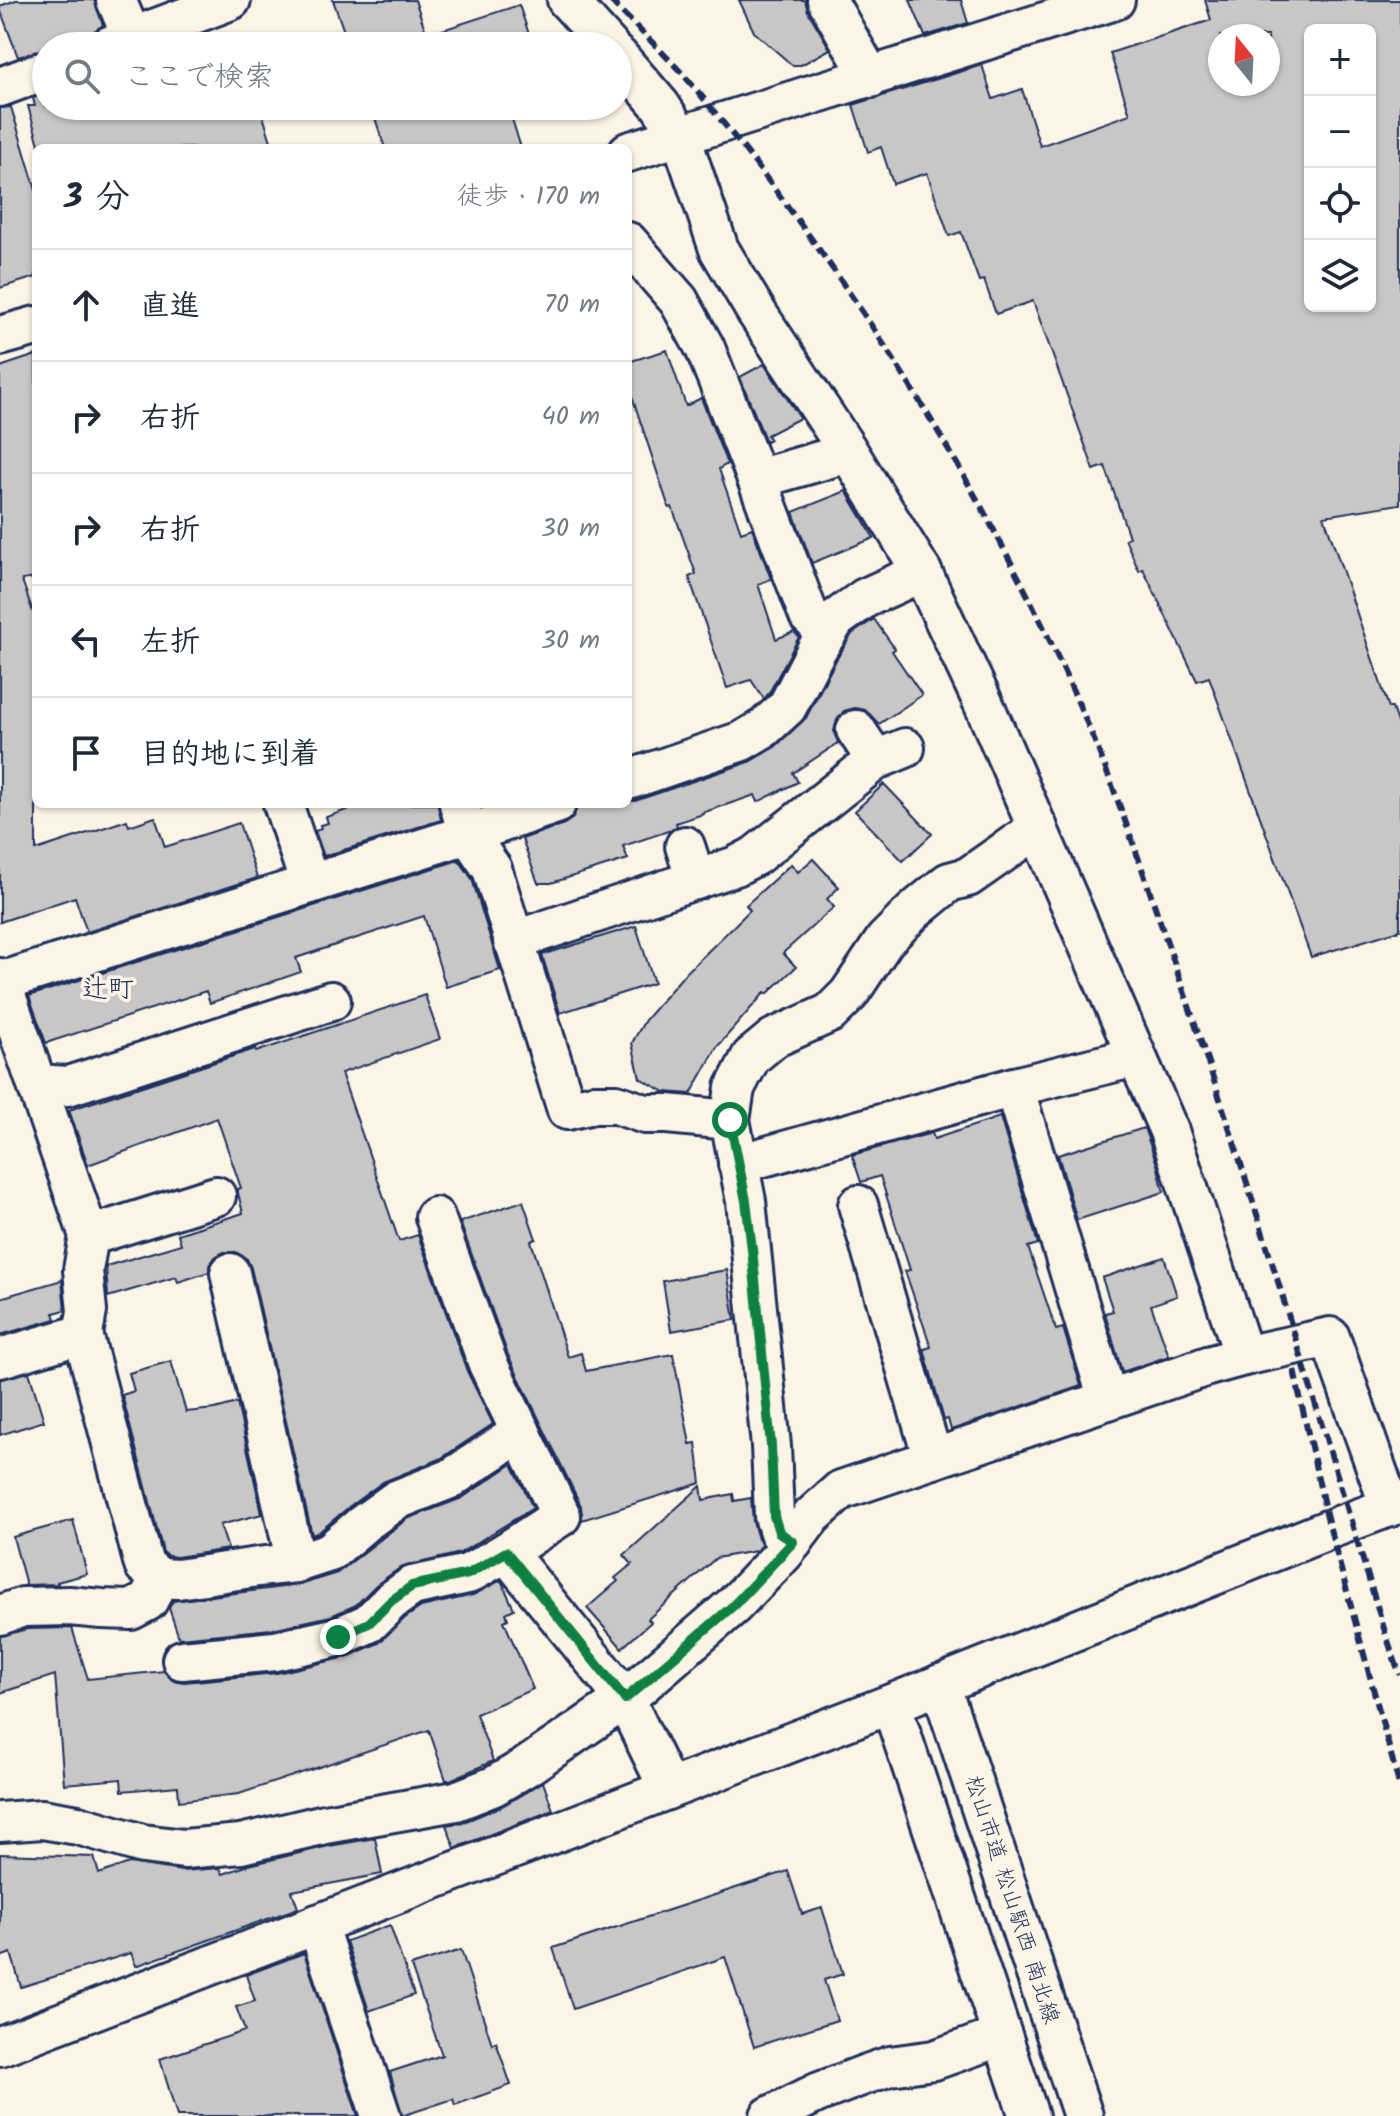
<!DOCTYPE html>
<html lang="ja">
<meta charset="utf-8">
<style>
:root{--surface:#fff;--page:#f6f6f7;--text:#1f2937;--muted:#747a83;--line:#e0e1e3}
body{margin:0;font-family:Kalam,"Klee One",sans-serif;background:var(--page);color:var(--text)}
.controls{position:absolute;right:24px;top:24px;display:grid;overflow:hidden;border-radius:12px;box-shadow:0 2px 6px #0004}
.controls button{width:72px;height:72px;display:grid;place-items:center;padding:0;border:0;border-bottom:2px solid var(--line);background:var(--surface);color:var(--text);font:40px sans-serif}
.compass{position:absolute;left:1208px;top:24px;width:72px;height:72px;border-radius:50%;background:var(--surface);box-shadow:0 2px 6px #0004;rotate:342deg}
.stop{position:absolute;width:24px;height:24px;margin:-18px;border:6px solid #0b8043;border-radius:50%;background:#fff}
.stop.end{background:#0b8043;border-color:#fff;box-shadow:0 2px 8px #0008}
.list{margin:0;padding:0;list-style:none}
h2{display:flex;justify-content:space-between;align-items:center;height:104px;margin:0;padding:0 32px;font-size:34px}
h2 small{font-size:26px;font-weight:400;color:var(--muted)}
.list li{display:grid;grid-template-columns:52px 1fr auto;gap:24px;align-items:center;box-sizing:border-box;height:112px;padding:0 32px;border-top:2px solid var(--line)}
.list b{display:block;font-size:30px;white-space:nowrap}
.list em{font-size:26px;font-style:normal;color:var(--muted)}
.icon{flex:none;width:44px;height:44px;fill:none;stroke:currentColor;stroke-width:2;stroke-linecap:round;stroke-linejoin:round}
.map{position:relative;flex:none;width:1400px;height:2116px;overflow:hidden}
.search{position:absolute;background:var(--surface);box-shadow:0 2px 6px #0004;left:32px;top:32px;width:600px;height:88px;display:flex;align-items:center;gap:20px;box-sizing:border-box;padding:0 28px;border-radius:44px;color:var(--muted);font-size:30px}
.panel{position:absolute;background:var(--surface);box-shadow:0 2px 6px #0004;left:32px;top:144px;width:600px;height:664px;border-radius:12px}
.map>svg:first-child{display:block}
</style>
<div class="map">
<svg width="1400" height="2116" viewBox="0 0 1400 2116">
<rect width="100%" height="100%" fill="#fcf5e5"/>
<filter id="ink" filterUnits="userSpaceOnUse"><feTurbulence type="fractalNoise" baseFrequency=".0125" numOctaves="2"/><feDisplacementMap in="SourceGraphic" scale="16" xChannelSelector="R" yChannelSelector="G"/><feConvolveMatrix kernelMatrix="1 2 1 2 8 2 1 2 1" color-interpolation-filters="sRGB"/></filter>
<g filter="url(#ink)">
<g fill="#c8c7c6" stroke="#1b2f5e" stroke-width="2" fill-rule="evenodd">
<path d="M16 0H94L103 25 92 33 88 46H46V49L18 57 0 9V6Z"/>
<path d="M333 0H415L427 35 519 5 533 46H349Z"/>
<path d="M739 0H805L808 11 830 49 801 65H792L754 32Z"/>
<path d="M910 0H961L968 23 925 36Z"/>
<path d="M1205 0H1400V504L1324 516 1389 708H1392L1400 731V930L1311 957 1209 677 1197 681 1143 569 1139 571 1125 539 1129 537 1105 466 1094 470 1033 301 996 314 984 280 979 281 961 232 949 236 927 173 893 184 881 147 868 152 853 105 982 65 993 99 1022 89 1040 146 1130 114 1110 53 1211 20ZM1310 30H1370V306H1310ZM1220 36H1268V84H1220Z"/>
<path d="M46 93V106H260L273 148H40L28 106H35L33 98Z"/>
<path d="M371 106H508L521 148H385Z"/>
<path d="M11 107 36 190V277L0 288V108Z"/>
<path d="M667 350 686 406 701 398 727 464 719 469 741 532 752 528 771 579 758 584 776 639 794 632 799 637 769 693 764 699 751 680 727 688 689 577 696 574 672 507 669 508 628 384V362Z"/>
<path d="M36 355V578L22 580 36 621V850L127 820 129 826 155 817 165 847 239 823 257 878 87 932 75 897 0 922V367Z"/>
<path d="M764 364 800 418 767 435 770 440 766 442 740 377Z"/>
<path d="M846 491 874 538 812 563 793 512Z"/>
<path d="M874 619 895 649 892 651 922 695 879 724 865 710 855 708 844 711 837 720 834 731 838 743 793 773 798 782 758 802 755 795 702 813 703 814 676 823 677 826 671 830 623 846 628 859 551 883H538L522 839 564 824 573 818 577 804H628V801H635L749 762 775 747 806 718 836 660 852 634Z"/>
<path d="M884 784 932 834 903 861 855 811Z"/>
<path d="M364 804H438L441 820 324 856 315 831 321 829 320 825 328 823 326 817Z"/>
<path d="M813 859 839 887 827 899 834 907 783 953 796 967 767 994 765 992 717 1047 691 1094 665 1092 640 1078 632 1043 645 1020 682 977 750 910 746 905 791 864 798 872Z"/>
<path d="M459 860 472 879 500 970 446 987 424 916 296 958 301 972 210 1003 206 991 46 1043 29 996Z"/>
<path d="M636 926 654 983 560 1013 542 955Z"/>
<path d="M425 995 440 1039 341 1073 399 1241 418 1235 467 1371 493 1424 440 1459 383 1482 350 1506 319 1532 312 1535 251 1268 247 1259 236 1252H224L215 1257 209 1266V1272L178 1282 176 1277 108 1297 106 1266 181 1244 178 1234 243 1213 237 1189 241 1188 217 1118 88 1165 69 1110 255 1049 256 1052Z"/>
<path d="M1000 1117 1038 1244 1028 1247 1056 1330 1063 1328 1081 1386 951 1430 948 1419 944 1420 924 1349 931 1347 905 1271 910 1270 880 1176 861 1182 852 1155 932 1133 934 1139Z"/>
<path d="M1144 1128 1157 1164 1164 1192 1077 1220 1058 1155Z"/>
<path d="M523 1201 536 1239 531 1241 568 1357 581 1353 586 1371 673 1354 690 1444 696 1443 701 1483 582 1520 581 1506 508 1355 460 1222Z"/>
<path d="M1164 1257 1177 1296 1151 1305 1169 1356 1122 1372 1105 1313 1113 1311 1102 1278Z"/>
<path d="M727 1270 735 1320 671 1331 663 1281Z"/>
<path d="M62 1280 65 1310 54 1313 56 1319 0 1335V1298Z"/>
<path d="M171 1361 186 1412 215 1409 237 1403 262 1514 220 1525 228 1549 177 1557 168 1556 163 1552 122 1395 134 1391 129 1373Z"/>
<path d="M29 1372 44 1421 0 1435V1379Z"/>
<path d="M512 1464 533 1508 460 1553 400 1568 376 1585 356 1605 331 1616 272 1629 179 1638 169 1608 173 1601 299 1585 337 1573 407 1519 462 1498Z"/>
<path d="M701 1486 703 1500 733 1494 734 1501 751 1498 753 1522 758 1539 762 1544 756 1551 716 1558 648 1619 651 1622 622 1648 587 1608 618 1581 615 1578 632 1564 624 1555Z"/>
<path d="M73 1520 87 1574 57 1582 58 1584 26 1585 13 1537Z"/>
<path d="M501 1580 514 1609 506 1613 508 1619 504 1621 533 1689 476 1714 493 1761 450 1780H446L429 1730 239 1794 179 1801 178 1786 122 1791 121 1779 64 1784 55 1675 0 1693V1636L27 1629 72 1628 88 1679 164 1671 172 1680 184 1682 277 1673 347 1657 379 1643 405 1618 421 1607 473 1595Z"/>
<path d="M543 1782 553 1810 455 1848 446 1825 464 1822 502 1806Z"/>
<path d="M375 1838 382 1874 292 1891 298 1908 136 1966 131 1953 21 1987 11 1953 0 1957V1854L94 1857 99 1874 129 1863 182 1871 220 1868 223 1874 249 1865 329 1846Z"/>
<path d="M788 1871 802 1914 822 1908 843 1974 824 1980 837 2020 754 2047 725 1957 573 2009 553 1948Z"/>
<path d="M390 1925 414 1995 369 2011 346 1941Z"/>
<path d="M461 1950 492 2044 496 2042 511 2085 455 2105 453 2099 402 2116 390 2072 442 2055 411 1966Z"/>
<path d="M304 1953 358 2116H177L160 2059 245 2031 236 2007 255 2001 246 1975Z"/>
</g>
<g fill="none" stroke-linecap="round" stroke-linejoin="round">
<g stroke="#1b2f5e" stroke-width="44">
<g id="street">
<path d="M116 0 132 37"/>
<path d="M567 0 609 46"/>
<path d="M827 0 871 78"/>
<path d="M109 46 231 0"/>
<path d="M618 56 660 105 681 137 719 249 757 313 846 448 922 572 985 707 1169 1131 1244 1356 1330 1337 1390 1507"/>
<path d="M0 87 46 70"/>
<path d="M628 152 1115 0"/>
<path d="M628 242 679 301 705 348 757 479 809 616 827 633"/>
<path d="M0 336 36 326"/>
<path d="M757 479 830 458"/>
<path d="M856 730 876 760"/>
<path d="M628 780 742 741 764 728 787 707 817 649 836 619 865 598 922 572"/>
<path d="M283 804 310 884"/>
<path d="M459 804 468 834 492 869 567 1110 593 1104H616L645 1114H667L730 1120"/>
<path d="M685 846 696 880"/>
<path d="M513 941 736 866 755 856 876 760 905 748"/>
<path d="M0 978 89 1236 83 1270 87 1311 83 1334 0 1358"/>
<path d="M0 982 468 834 556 804"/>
<path d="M37 1084 68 1086 331 1001"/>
<path d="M1014 1087 1108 1400"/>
<path d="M738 1164 1014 1087 1136 1057"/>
<path d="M858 1205 933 1459"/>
<path d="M89 1236 216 1196"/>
<path d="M230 1273 296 1563"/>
<path d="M83 1334 144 1565 160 1578"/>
<path d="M793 1542 779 1532 774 1516 771 1446 746 1201 730 1120 735 1088 751 1057 774 1038 830 1013 849 994 885 940 915 910 949 882 968 877 1038 828"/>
<path d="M506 1552 625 1699 662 1775 667 1790"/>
<path d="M0 1615 23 1607 69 1606 102 1609 131 1610 148 1601 160 1578 178 1579 258 1567 296 1563 330 1552 363 1524 396 1500 450 1479 521 1432"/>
<path d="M182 1660 275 1651 338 1637 369 1623 391 1601 412 1586 468 1574 506 1552 561 1516 488 1364 435 1217"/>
<path d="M940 1684 1083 2116"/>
<path d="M891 1704 1029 2116"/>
<path d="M0 1822 42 1819 78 1825 143 1844 184 1849 241 1844 325 1824 456 1801 494 1786 526 1767 625 1699 734 1605 784 1553 812 1516 841 1490 1208 1366 1244 1356"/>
<path d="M317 1924 381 2116"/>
<path d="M0 2046 891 1704 1330 1529 1400 1503"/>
<path d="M770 2116 817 2093 864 2075 890 2066 934 2060 1002 2036"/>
</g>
</g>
<use href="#street" stroke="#fcf5e5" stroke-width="38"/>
<g stroke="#1b2f5e" stroke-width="6" stroke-dasharray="12 6" stroke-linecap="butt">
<path d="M610 0C640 31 672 60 699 93 853 280 984 487 1081 709 1119 796 1148 887 1179 977 1254 1194 1318 1415 1386 1635L1400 1675"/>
<path d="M1294 1370 1325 1510 1400 1788"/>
</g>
</g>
</g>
<g fill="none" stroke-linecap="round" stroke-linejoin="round" filter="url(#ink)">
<path stroke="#0b8043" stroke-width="10" d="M338 1637 369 1623 391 1601 412 1586 468 1574 506 1552 625 1699 734 1605 793 1542 779 1532 774 1516 771 1446 752 1249 746 1201 730 1120"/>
</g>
<g text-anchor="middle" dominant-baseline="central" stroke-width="7" stroke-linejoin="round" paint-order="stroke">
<g font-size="22" fill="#1b2f5e" stroke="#fcf5e5">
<text transform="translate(1011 1900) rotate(72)">松山市道 松山駅西 南北線</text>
</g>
<g font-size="26" fill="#1b2f5e" stroke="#fcf5e5">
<text x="108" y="990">辻町</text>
</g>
</g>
</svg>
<div class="controls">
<button>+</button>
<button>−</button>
<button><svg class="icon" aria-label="locate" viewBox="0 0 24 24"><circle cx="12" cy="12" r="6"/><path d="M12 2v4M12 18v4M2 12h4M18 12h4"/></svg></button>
<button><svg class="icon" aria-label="layers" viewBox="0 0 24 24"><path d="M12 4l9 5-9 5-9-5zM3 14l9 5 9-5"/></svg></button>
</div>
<svg class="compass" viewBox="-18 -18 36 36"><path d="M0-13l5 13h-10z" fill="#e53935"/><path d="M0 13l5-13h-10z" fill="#747a83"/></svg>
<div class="stop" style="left:730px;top:1120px"></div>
<div class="stop end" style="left:338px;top:1637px"></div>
<div class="search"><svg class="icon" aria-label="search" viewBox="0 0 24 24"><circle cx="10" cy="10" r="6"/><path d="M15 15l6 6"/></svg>ここで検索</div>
<section class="panel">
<h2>3 分<small>徒歩 · 170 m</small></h2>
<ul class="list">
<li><svg class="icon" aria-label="ahead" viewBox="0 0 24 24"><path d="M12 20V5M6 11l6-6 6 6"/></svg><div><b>直進</b></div><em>70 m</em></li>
<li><svg class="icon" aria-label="right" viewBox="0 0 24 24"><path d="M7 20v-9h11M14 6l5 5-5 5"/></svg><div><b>右折</b></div><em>40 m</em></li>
<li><svg class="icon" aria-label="right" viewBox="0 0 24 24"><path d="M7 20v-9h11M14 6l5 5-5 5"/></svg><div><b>右折</b></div><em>30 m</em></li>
<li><svg class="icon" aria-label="left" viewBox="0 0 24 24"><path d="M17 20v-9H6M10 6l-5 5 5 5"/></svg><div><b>左折</b></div><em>30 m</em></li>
<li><svg class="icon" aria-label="arrive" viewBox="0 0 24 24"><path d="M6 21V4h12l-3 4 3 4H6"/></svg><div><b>目的地に到着</b></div></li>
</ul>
</section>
</div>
